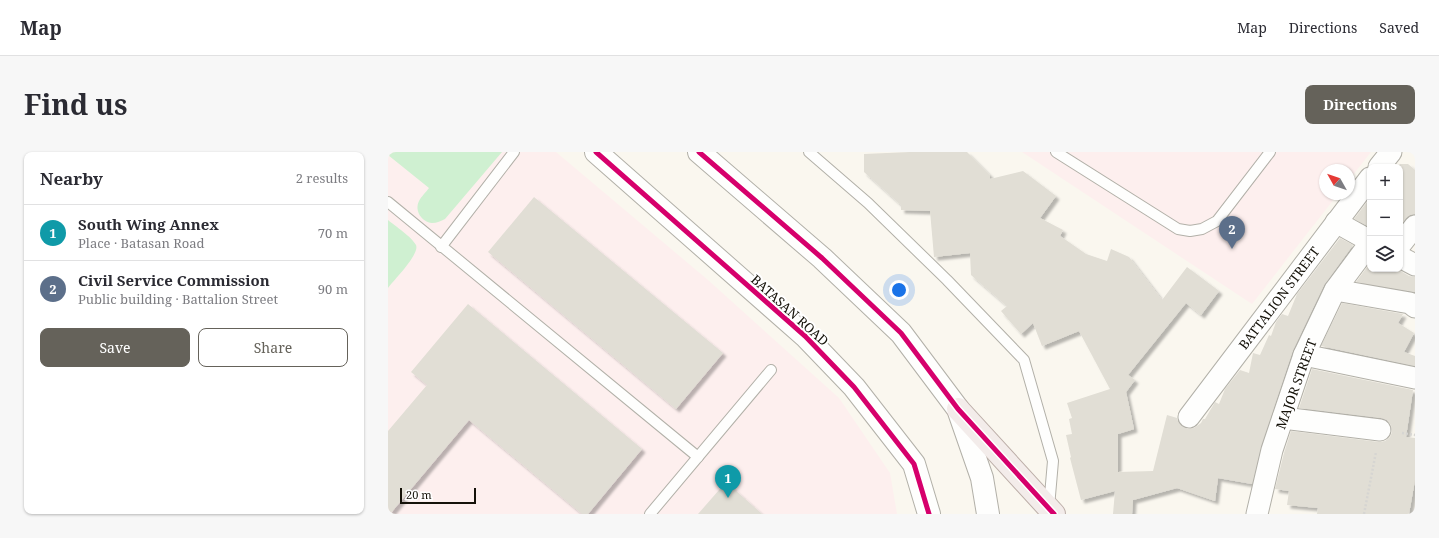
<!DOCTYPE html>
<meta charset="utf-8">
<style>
:root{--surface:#fff;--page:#f7f7f7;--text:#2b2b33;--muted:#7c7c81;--line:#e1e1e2;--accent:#65625a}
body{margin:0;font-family:"Noto Serif",serif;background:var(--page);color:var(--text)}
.controls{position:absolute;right:12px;top:12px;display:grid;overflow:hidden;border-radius:8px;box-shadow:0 1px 3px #0004}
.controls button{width:36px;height:36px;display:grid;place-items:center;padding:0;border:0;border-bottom:1px solid var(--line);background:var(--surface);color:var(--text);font:20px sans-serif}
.compass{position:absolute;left:931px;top:12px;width:36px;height:36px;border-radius:50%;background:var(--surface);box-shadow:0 1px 3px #0004;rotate:310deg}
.scale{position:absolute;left:12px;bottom:10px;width:76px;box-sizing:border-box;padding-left:4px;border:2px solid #151209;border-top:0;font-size:11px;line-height:14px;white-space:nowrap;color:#151209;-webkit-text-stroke:3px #fff;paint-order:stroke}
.you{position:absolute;left:511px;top:138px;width:14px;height:14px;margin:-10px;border:3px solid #fff;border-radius:50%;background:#1a73e8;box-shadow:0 0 0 6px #1a73e833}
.badge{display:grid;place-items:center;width:26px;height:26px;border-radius:50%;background:var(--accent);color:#fff;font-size:13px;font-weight:700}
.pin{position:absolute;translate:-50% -33px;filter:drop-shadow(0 1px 2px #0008)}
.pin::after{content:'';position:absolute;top:21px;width:14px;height:12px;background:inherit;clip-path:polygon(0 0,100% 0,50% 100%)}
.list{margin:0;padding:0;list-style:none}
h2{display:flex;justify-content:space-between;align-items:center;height:52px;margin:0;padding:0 16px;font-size:17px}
h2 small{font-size:13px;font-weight:400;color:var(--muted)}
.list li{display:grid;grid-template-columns:26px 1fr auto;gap:12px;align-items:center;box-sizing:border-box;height:56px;padding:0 16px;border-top:1px solid var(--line)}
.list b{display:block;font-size:15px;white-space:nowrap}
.list p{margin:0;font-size:13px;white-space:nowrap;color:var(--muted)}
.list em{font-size:13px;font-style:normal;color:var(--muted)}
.actions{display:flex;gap:8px;padding:12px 16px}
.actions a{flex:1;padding:9px 0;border:1px solid var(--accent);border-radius:8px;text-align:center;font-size:14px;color:var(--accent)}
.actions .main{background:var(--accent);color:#fff}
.icon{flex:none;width:22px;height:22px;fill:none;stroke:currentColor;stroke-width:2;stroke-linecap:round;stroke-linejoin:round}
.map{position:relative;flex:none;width:1027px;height:362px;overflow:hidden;border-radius:8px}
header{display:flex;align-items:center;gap:24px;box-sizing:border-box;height:56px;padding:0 20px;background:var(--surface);border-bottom:1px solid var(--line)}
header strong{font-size:19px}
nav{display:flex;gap:22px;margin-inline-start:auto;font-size:14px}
.intro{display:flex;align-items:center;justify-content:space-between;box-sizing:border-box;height:96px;padding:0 24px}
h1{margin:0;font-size:28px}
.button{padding:10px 18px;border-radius:8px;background:var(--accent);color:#fff;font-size:14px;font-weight:700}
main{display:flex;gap:24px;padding:0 24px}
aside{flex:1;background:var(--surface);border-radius:8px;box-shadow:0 1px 3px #0004}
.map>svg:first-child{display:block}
</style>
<header>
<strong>Map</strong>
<nav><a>Map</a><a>Directions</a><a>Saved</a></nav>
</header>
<div class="intro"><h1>Find us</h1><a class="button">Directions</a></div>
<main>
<aside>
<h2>Nearby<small>2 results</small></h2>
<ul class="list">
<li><span class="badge" style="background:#0f9aa8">1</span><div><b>South Wing Annex</b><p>Place · Batasan Road</p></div><em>70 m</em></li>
<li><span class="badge" style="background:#5c6f8a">2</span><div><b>Civil Service Commission</b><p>Public building · Battalion Street</p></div><em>90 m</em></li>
</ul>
<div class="actions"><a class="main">Save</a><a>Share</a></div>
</aside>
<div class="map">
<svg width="1027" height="362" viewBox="0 0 1027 362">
<defs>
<filter id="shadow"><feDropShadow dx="3.5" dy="3.5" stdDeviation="1" flood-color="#0004"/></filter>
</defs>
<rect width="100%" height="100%" fill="#faf7ef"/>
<g fill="#fdefee">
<path d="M0 0H168L320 128 451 246 502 321 509 362H0Z"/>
<path d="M634 0H983L961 28V18H937V42H950L864 152Z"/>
</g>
<g fill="#cff0d1">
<path d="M0 0H114L57 67C53 69 49 71 44 71 34 70 26 59 31 49 33 45 38 40 41 36L0 3Z"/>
<path d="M0 68C7 74 24 85 28 93 32 102 6 128 0 136Z"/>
</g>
<g fill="#e1ded5" filter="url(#shadow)">
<path d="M522 0H579L602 23V27L635 19 668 44 652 66 675 78 672 84 698 102 719 109 723 97 741 105 774 148 799 115 831 139 813 163 798 151 740 223 747 228 738 240 746 277 730 282V320L765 319 779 263 789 266 790 270 793 274 800 277 806 276 813 271 815 267H817L827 250 831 252 837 237 852 218 861 221 865 201 872 203 881 183 883 184 888 170 894 162 900 164 909 142 952 86 965 93 936 133 905 198 873 294 864 332 830 326 827 349 789 336 745 348 744 362H725L727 339 693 348 682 306 683 305 678 283 684 282 681 267 684 266 679 251 722 237 691 179 654 194 645 171 633 182 613 159 619 154 583 123 582 101 546 105 542 59 513 58V53L476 20V2Z"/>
<path d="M1012 12H1020L1027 18V62L1022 63 1018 66 1012 74V15H1009Z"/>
<path d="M146 45 335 201 288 257 100 100Z"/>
<path d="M982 46V75L966 67Z"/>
<path d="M982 111V117H1009L1021 124 1027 125V140L968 130Z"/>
<path d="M954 151 1015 162 1010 171 1026 181 1016 200 1027 204V214L933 194Z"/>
<path d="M80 152 254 297 200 362H194L81 268 2 362H0V279L39 233 23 220Z"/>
<path d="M924 217 1025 238 1018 285 1027 286V328L1021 362H929L930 356 899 353 901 339 887 337 896 301 903 279 991 290 997 289 1002 285 1004 280 1003 273 999 268 993 266 911 256Z"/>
<path d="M338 330 374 362H310Z"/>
</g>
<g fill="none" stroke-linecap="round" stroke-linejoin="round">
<g stroke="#b2b0a8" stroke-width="12">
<g id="service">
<path d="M421 0 480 51 559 128 636 208 665 309 661 355"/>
<path d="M668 0 790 77 802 79 814 77 829 69 882 0"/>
<path d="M0 50 310 305"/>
<path d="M53 95 126 0"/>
<path d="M262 362 383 218"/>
</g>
</g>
<g stroke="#b2b0a8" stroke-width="23">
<g id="minor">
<path d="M991 15 1003 0"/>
<path d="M948 70 982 89"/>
<path d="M1012 93 1027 74"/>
<path d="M1012 105 1027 113"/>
<path d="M947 138 1022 151 1027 155"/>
<path d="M916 203 1027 226"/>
<path d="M801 265 982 26"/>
<path d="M895 266 992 278"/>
<path d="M869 362 884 298 916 203 947 138 982 91"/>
</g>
</g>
<g stroke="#b2b0a8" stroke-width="24">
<g id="secondary">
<path d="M208 0 417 184 466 235 526 312 541 362"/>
<path d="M311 0 434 106 513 181 570 257 594 326 600 362"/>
</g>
</g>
<g stroke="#bcaea8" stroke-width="24">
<path id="primary" d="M570 257 666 362"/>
</g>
<g stroke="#d6d5d2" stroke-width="2.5" stroke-dasharray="2 2" stroke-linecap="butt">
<path d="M1014 281 1027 283"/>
<path d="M976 362 988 300"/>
</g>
<use href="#service" stroke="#fefefd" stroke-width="10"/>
<use href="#minor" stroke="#fefefd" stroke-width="21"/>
<use href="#secondary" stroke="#fefefd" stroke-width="22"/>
<use href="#primary" stroke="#f3ecea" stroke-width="22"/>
<g stroke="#fff" stroke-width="8">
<g id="cycleway">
<path d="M208 0 417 184 466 235 526 312 541 362"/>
<path d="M311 0 434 106 513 181 570 257 666 362"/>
</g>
</g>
<use href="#cycleway" stroke="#d6006c" stroke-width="5"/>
</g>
<g text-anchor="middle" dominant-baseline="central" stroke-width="4" stroke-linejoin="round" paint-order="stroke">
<g font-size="13" fill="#151209" stroke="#fff">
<text transform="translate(891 146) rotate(-53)">BATTALION STREET</text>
<text transform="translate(402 158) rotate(42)">BATASAN ROAD</text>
<text transform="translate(908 232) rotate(-70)">MAJOR STREET</text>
</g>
</g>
</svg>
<div class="controls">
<button>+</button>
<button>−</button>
<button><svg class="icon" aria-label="layers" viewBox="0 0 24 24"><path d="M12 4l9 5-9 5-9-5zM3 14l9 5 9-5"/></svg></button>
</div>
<svg class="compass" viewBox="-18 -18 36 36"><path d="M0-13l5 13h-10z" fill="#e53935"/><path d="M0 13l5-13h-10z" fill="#7c7c81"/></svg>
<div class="scale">20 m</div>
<div class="you"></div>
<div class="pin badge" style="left:340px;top:346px;background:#0f9aa8">1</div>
<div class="pin badge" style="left:844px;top:97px;background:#5c6f8a">2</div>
</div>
</main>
